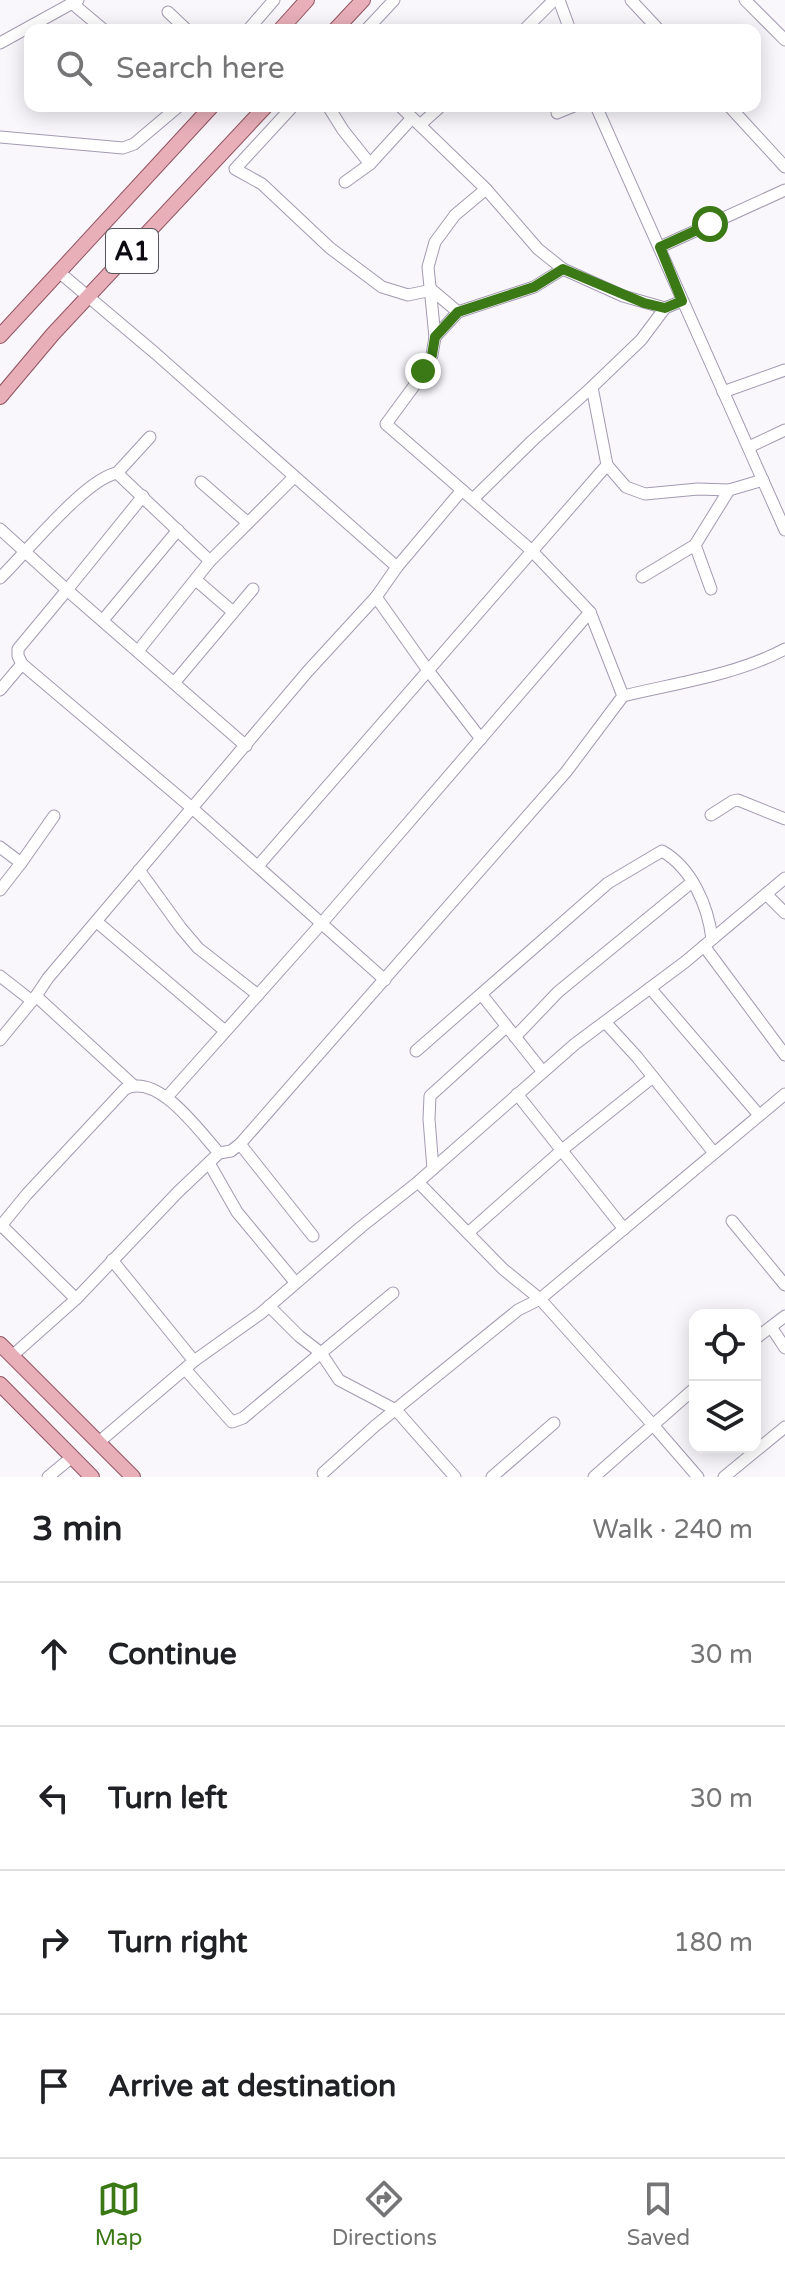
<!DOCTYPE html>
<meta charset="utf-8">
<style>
:root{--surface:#fff;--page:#f2f2f2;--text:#202124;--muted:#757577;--line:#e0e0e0;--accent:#3a7915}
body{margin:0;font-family:"Varela Round",sans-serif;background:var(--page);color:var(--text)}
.controls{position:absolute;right:24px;bottom:24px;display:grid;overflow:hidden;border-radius:16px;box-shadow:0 4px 20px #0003}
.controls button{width:72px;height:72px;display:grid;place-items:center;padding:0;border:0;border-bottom:2px solid var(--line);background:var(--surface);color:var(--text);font:40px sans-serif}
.stop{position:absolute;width:24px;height:24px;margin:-18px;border:6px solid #3a7915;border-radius:50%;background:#fff}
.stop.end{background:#3a7915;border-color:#fff;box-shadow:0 2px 8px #0008}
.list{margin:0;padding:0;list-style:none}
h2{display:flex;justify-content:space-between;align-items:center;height:104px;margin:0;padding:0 32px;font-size:34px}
h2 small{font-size:26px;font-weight:400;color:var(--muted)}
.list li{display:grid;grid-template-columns:52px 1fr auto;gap:24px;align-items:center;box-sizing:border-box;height:144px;padding:0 32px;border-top:2px solid var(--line)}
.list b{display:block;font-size:30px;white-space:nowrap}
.list em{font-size:26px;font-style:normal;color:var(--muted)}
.icon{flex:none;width:44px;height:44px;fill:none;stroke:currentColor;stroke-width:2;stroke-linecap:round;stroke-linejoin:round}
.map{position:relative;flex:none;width:785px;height:1477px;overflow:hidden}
.search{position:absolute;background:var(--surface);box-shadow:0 4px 20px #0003;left:24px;right:24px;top:24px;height:88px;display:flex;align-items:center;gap:20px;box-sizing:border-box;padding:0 28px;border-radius:16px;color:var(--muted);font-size:30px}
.sheet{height:680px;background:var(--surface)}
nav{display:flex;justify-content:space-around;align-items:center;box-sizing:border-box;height:112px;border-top:2px solid var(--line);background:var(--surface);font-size:22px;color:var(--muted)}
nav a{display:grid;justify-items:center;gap:4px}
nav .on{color:var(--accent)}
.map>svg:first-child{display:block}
</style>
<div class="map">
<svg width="785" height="1477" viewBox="0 0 785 1477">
<rect width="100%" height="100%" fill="#f9f7fc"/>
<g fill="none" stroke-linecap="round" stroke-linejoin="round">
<g stroke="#a39ab1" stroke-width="13">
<g id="minor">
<path d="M559 0 570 30"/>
<path d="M631 0 659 30"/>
<path d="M745 0 785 40"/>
<path d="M73 4 104 30"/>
<path d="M168 12 187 30"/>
<path d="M248 30 274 0"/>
<path d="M366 30 394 0"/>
<path d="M524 30 554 0"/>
<path d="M0 43 78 0"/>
<path d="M293 106 235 169 262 184 330 248 382 287 408 295 432 290 458 312"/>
<path d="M328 106 343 130 370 164"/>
<path d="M400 106 486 189 538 249 563 269 623 296 665 308"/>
<path d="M596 106 785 530"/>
<path d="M729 106 785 167"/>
<path d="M557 113 574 106"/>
<path d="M420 125 441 106"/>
<path d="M0 137 123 148 134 144 179 106"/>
<path d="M345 182 370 164 412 118"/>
<path d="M660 247 785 190"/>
<path d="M59 272 155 353 397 567"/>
<path d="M435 337 458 312 534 287 563 269"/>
<path d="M723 392 785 370"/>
<path d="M749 447 785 430"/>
<path d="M607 465 626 487 645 494 698 489 729 490 763 480"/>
<path d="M117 473 150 437"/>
<path d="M201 482 248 523"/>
<path d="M473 499 532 441 592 387"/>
<path d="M0 529 67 590 143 496"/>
<path d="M695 545 711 589"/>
<path d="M642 577 695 545 729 490"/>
<path d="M0 578C26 553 85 479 117 473L210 561"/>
<path d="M196 580 233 612"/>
<path d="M376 597 427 669 481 739"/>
<path d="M103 620 178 530"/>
<path d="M138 651 210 561 294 477"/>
<path d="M174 683 253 589"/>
<path d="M0 690 22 664"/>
<path d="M623 696C677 683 736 675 785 649"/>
<path d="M246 746 67 590 18 649V656L22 664 192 808 385 980"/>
<path d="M711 815 733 801 738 800 785 819"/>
<path d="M0 847 21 863 0 890"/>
<path d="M21 863 54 816"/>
<path d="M258 866 607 465 592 387 641 340 665 308 682 301"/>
<path d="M139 870 181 928 198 948 258 995"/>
<path d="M785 878 766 894 785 913"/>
<path d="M97 922 225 1031"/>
<path d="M704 946 785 1055"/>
<path d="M0 976 32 1001"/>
<path d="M650 988 759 1115"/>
<path d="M482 995 543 1072"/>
<path d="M36 996 133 1085"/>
<path d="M605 1022 637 1057 714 1153"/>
<path d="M515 1037 558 992 692 882"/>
<path d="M0 1040 36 996 48 978 308 671 376 597 397 567 462 490"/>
<path d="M416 1051 608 883 662 851C692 868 708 906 712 939"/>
<path d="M517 1094 624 1229"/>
<path d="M167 1097 321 924 590 612 531 550 386 424 414 386 432 355 435 337 428 267 435 242 455 215 486 189"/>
<path d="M240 1144 313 1236"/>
<path d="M209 1163 237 1212 295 1282"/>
<path d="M433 1169 429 1119 430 1096 506 1027"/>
<path d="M418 1182 503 1269 540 1299 653 1425 594 1477"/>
<path d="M732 1221 785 1285"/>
<path d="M0 1224 76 1299"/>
<path d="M0 1227 27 1194 125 1089C158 1072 199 1131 219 1153L231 1151 240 1144 566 772 623 696 590 612"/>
<path d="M468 1233 562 1150 653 1077"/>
<path d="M112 1260 194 1361"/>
<path d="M269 1306 299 1336 321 1353 339 1380 396 1410 455 1477"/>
<path d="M771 1327 785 1348"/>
<path d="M755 1339 785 1316"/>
<path d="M12 1356 76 1299 178 1192 219 1153"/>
<path d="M185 1369 232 1422 243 1418 393 1293"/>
<path d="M695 1388 653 1425 698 1477"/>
<path d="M99 1442 194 1361 260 1314 361 1227 418 1182 575 1044 685 962 766 894"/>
<path d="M323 1473 375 1426 518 1310 540 1299 785 1094"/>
<path d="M48 1477 72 1457"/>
<path d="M492 1477 554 1423"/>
<path d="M724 1477 785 1427"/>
</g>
</g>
<g stroke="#915360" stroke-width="16">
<g id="major">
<path d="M280 30 307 0"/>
<path d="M335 30 363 0"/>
<path d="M0 336 212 106"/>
<path d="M0 397 53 334 266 106"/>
<path d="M0 1344 133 1477"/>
<path d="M0 1384 92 1477"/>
</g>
</g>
<use href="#minor" stroke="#fff" stroke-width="11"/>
<use href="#major" stroke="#e8afb9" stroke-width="14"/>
</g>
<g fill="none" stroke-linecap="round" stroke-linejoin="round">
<path stroke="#3a7915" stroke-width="10" d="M423 371 432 355 435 337 458 312 534 287 563 269 644 303 665 308 682 301 660 247 710 224"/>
</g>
<g text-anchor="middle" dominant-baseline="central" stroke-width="6" stroke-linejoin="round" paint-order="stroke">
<rect fill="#fff" stroke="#565459" stroke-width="2" x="106" y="229" width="52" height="44" rx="6"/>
<g font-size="26" font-weight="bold" fill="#0d0a12">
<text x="132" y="251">A1</text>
</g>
</g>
</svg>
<div class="controls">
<button><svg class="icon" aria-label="locate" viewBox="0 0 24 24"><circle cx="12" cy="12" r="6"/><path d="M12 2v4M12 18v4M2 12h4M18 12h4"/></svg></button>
<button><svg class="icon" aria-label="layers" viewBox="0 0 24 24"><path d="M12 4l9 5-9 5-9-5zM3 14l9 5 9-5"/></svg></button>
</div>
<div class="stop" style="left:710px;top:224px"></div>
<div class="stop end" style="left:423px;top:371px"></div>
<div class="search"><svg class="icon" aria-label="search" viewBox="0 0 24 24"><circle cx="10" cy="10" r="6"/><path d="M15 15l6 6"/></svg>Search here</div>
</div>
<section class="sheet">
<h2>3 min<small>Walk · 240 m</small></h2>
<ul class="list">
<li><svg class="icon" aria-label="ahead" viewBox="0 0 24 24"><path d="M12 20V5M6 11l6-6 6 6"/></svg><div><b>Continue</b></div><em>30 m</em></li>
<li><svg class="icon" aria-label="left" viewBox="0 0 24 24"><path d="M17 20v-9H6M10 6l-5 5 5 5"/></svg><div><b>Turn left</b></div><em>30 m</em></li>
<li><svg class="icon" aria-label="right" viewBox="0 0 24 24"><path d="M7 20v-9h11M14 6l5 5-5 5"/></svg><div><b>Turn right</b></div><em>180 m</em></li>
<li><svg class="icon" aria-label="arrive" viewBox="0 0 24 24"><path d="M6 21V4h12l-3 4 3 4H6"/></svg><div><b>Arrive at destination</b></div></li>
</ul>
</section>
<nav>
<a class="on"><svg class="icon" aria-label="map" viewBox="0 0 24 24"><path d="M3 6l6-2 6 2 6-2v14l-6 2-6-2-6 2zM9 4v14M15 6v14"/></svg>Map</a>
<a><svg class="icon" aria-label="directions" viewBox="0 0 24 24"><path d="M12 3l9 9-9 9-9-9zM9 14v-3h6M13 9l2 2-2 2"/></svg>Directions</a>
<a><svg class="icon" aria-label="saved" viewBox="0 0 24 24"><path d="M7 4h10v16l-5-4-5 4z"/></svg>Saved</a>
</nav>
